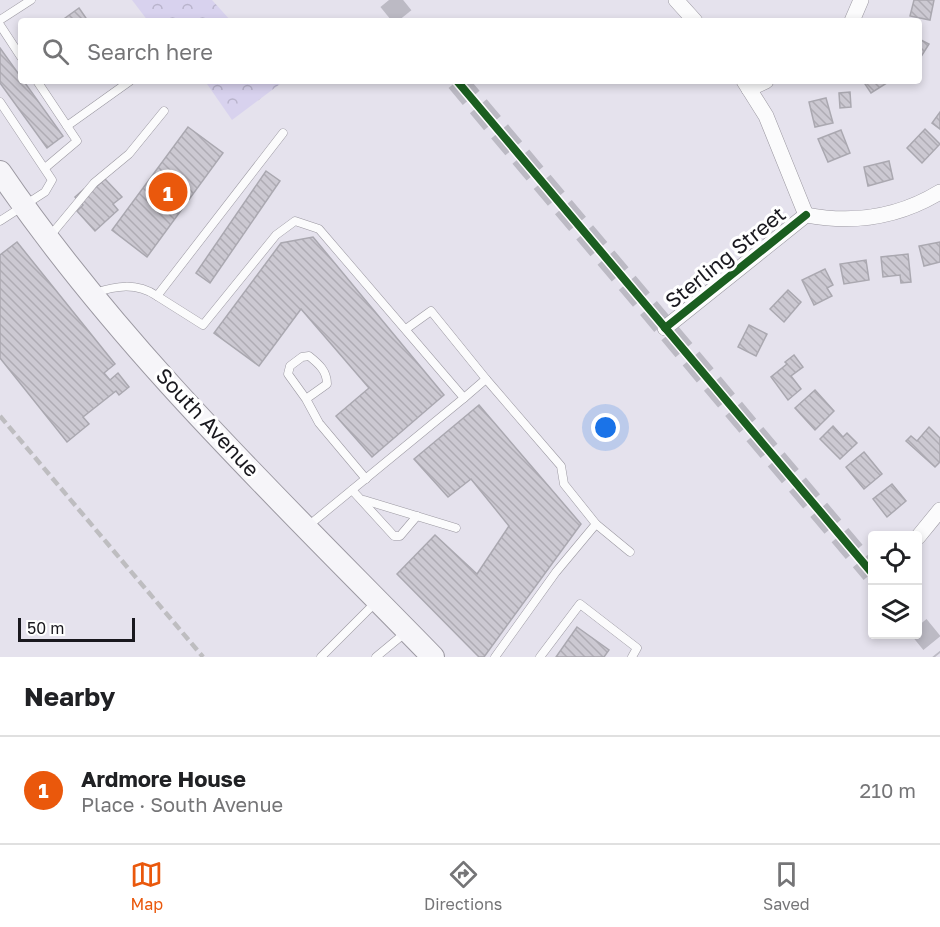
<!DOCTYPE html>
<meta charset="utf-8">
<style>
:root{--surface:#fff;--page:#f2f2f2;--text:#202124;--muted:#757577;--line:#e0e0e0;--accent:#ea580c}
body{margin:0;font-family:"Golos Text",sans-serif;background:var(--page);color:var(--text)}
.controls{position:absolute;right:18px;bottom:18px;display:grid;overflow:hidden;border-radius:6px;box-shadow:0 3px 9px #0003}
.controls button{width:54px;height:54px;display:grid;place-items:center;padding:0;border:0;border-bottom:2px solid var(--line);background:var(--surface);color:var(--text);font:30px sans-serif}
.scale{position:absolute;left:18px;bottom:15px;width:117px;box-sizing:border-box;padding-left:6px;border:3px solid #19181e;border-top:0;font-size:16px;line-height:21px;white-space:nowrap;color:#19181e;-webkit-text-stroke:4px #fff;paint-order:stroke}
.you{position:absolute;left:606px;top:428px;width:21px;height:21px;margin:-15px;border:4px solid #fff;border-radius:50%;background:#1a73e8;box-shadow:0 0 0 9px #1a73e833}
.badge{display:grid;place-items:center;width:39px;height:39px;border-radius:50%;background:var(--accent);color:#fff;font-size:20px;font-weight:700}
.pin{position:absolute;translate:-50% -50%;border:3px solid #fff;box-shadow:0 2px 6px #0006}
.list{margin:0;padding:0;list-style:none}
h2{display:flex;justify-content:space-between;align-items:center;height:78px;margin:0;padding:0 24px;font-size:26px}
h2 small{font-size:20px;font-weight:400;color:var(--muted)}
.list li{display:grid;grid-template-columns:39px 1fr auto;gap:18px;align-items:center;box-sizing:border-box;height:108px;padding:0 24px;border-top:2px solid var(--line)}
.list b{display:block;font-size:22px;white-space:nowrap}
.list p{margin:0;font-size:20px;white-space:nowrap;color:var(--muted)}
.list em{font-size:20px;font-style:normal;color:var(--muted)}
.icon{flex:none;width:33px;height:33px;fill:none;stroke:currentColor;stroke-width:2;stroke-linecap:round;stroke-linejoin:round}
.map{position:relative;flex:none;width:940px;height:657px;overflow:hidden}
.search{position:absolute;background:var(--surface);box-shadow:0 3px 9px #0003;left:18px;right:18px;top:18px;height:66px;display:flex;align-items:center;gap:15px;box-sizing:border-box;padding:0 21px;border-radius:6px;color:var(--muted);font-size:22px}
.sheet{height:186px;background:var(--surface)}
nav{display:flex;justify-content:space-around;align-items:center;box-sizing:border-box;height:84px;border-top:2px solid var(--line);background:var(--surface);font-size:16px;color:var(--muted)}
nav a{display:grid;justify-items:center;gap:3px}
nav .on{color:var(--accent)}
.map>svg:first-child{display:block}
</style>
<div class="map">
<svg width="940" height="657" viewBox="0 0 940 657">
<defs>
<pattern id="forest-crowns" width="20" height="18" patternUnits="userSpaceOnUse" patternTransform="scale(1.5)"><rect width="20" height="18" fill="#d8d2ee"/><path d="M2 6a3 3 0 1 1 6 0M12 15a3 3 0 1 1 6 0" fill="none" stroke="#b9b4cc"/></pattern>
<pattern id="building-back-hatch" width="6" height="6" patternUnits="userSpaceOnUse" patternTransform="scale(1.5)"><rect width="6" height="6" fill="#ccc9d2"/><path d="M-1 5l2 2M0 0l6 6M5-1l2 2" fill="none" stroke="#afacb4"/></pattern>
</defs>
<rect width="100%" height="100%" fill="#e5e2ed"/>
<g fill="url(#forest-crowns)">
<path d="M132 0H212L231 21H148Z"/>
<path d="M205 81H284L232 120Z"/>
</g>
<g fill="url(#building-back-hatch)" stroke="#aaa8b0" stroke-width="1.5">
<path d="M914 0H934L930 20 910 16Z"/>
<path d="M79 8 88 21H61Z"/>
<path d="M919 39 929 44 919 60Z"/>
<path d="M0 48 63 136 47 148 0 83Z"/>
<path d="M863 81H890L871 93Z"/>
<path d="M850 92 851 107 840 108 839 93Z"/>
<path d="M826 98 833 123 815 127 809 102Z"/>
<path d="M940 112V129L932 123Z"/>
<path d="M188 127 223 153 147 257 112 230Z"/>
<path d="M925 129 940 144 922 163 907 148Z"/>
<path d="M841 130 850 153 828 162 818 139Z"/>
<path d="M889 161 893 179 868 186 864 167Z"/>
<path d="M266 171 280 181 210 283 196 273Z"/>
<path d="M105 179 122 197 113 204 118 210 95 231 77 211 83 205 75 197 84 189 88 194Z"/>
<path d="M313 237 444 395 372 457 336 416 369 388 301 309 259 366 214 333 281 243Z"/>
<path d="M17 242 115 364 104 373 110 380 118 373 129 387 119 395 116 391 83 417 89 424 67 442 0 358V255Z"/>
<path d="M940 242V262L924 266 919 246Z"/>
<path d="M908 254 911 282 901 283 900 275 883 277 881 257Z"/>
<path d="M866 260 869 280 844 284 840 264Z"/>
<path d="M825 269 833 285 827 288 832 296 814 305 802 280Z"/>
<path d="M788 290 801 302 784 322 770 309Z"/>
<path d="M749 325 767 334 756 356 738 347Z"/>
<path d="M794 355 803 367 791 376 801 389 788 400 771 377 787 364 785 362Z"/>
<path d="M815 390 834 411 815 430 795 408Z"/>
<path d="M479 405 581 524 484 657H479L397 574 435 535 477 574 509 526 471 479 448 497 414 459Z"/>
<path d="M833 426 843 437 847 433 857 443 840 459 820 439Z"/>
<path d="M929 427 940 438V462L935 467 906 441 911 436 917 441Z"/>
<path d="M864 452 882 474 864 489 846 467Z"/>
<path d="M892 484 906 501 887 517 873 499Z"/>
<path d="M577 627 609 650 604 657H556Z"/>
</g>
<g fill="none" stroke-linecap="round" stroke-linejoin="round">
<g stroke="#bcbac4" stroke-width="22" stroke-dasharray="22 11" stroke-linecap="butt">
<path d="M389 0 406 21"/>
<path d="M457 81 872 573"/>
<path d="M918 626 940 653"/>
</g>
<g stroke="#9b98a1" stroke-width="9">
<g id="lane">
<path d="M0 20 31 0"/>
<path d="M0 25 21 57"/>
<path d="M37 81 77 141 45 168"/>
<path d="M0 102 52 180 45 192 0 221"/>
<path d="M67 126 130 81"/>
<path d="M50 236 94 183 129 154 164 111"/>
<path d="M94 293C116 286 136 282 157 296L283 133"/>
<path d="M157 296 203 325 276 235 295 221 319 229 464 398 308 526"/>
<path d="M406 329 431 311 486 379"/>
<path d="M464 398 486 379 561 466 564 484 596 524 556 572 495 657"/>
<path d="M306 399 288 374 290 366 302 357 309 356C319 364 327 371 327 384L306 399 319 423 366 479"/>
<path d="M352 490 394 536H400L417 516"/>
<path d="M364 500 456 528"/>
<path d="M596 524 630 552"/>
<path d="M321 657 375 603"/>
<path d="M376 657 405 633"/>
<path d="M540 657 580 604 637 648 632 657"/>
</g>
</g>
<g stroke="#9b98a1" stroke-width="16">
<g id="street">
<path d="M676 0 695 21"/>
<path d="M852 21 861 0"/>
<path d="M744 81 766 116 806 215"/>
<path d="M749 89 766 81"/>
<path d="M806 215C854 224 899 217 940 192"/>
<path d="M665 328 806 215"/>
<path d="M918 537 940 510"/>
</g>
</g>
<g stroke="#9b98a1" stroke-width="24">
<path id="secondary" d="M0 172C122 351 282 502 433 657"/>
</g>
<use href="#lane" stroke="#fbfbfc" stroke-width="8"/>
<use href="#street" stroke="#fbfbfc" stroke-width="15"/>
<use href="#secondary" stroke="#f6f5f9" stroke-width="22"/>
<path stroke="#bebdc0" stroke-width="4.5" stroke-dasharray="9 4.5" stroke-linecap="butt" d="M0 416 203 657"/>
<g stroke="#fff" stroke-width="11">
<g id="cycleway">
<path d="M457 81 872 573"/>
<path d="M665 328 806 215"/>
</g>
</g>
<use href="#cycleway" stroke="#1b5e20" stroke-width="8"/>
</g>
<g text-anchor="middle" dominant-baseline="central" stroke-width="6" stroke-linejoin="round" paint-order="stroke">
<g font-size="21" fill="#19181e" stroke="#fff">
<text transform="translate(725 257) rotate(-39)">Sterling Street</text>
<text transform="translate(208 422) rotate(47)">South Avenue</text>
</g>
</g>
</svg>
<div class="controls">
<button><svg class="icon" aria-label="locate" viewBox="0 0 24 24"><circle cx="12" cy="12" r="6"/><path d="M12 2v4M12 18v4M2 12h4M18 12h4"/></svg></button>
<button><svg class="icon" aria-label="layers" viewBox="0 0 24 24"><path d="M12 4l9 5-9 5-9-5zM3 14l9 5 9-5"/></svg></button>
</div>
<div class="scale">50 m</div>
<div class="you"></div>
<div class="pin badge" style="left:168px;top:192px">1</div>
<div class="search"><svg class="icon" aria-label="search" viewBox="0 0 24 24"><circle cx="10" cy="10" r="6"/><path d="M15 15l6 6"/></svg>Search here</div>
</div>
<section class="sheet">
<h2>Nearby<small></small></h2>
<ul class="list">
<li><span class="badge">1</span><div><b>Ardmore House</b><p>Place · South Avenue</p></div><em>210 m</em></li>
</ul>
</section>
<nav>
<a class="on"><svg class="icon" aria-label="map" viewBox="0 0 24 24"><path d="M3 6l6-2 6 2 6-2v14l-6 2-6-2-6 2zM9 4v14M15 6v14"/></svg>Map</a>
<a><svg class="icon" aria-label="directions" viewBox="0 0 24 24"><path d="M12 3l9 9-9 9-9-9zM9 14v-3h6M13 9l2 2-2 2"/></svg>Directions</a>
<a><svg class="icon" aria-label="saved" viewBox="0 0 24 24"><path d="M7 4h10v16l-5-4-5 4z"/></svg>Saved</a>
</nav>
